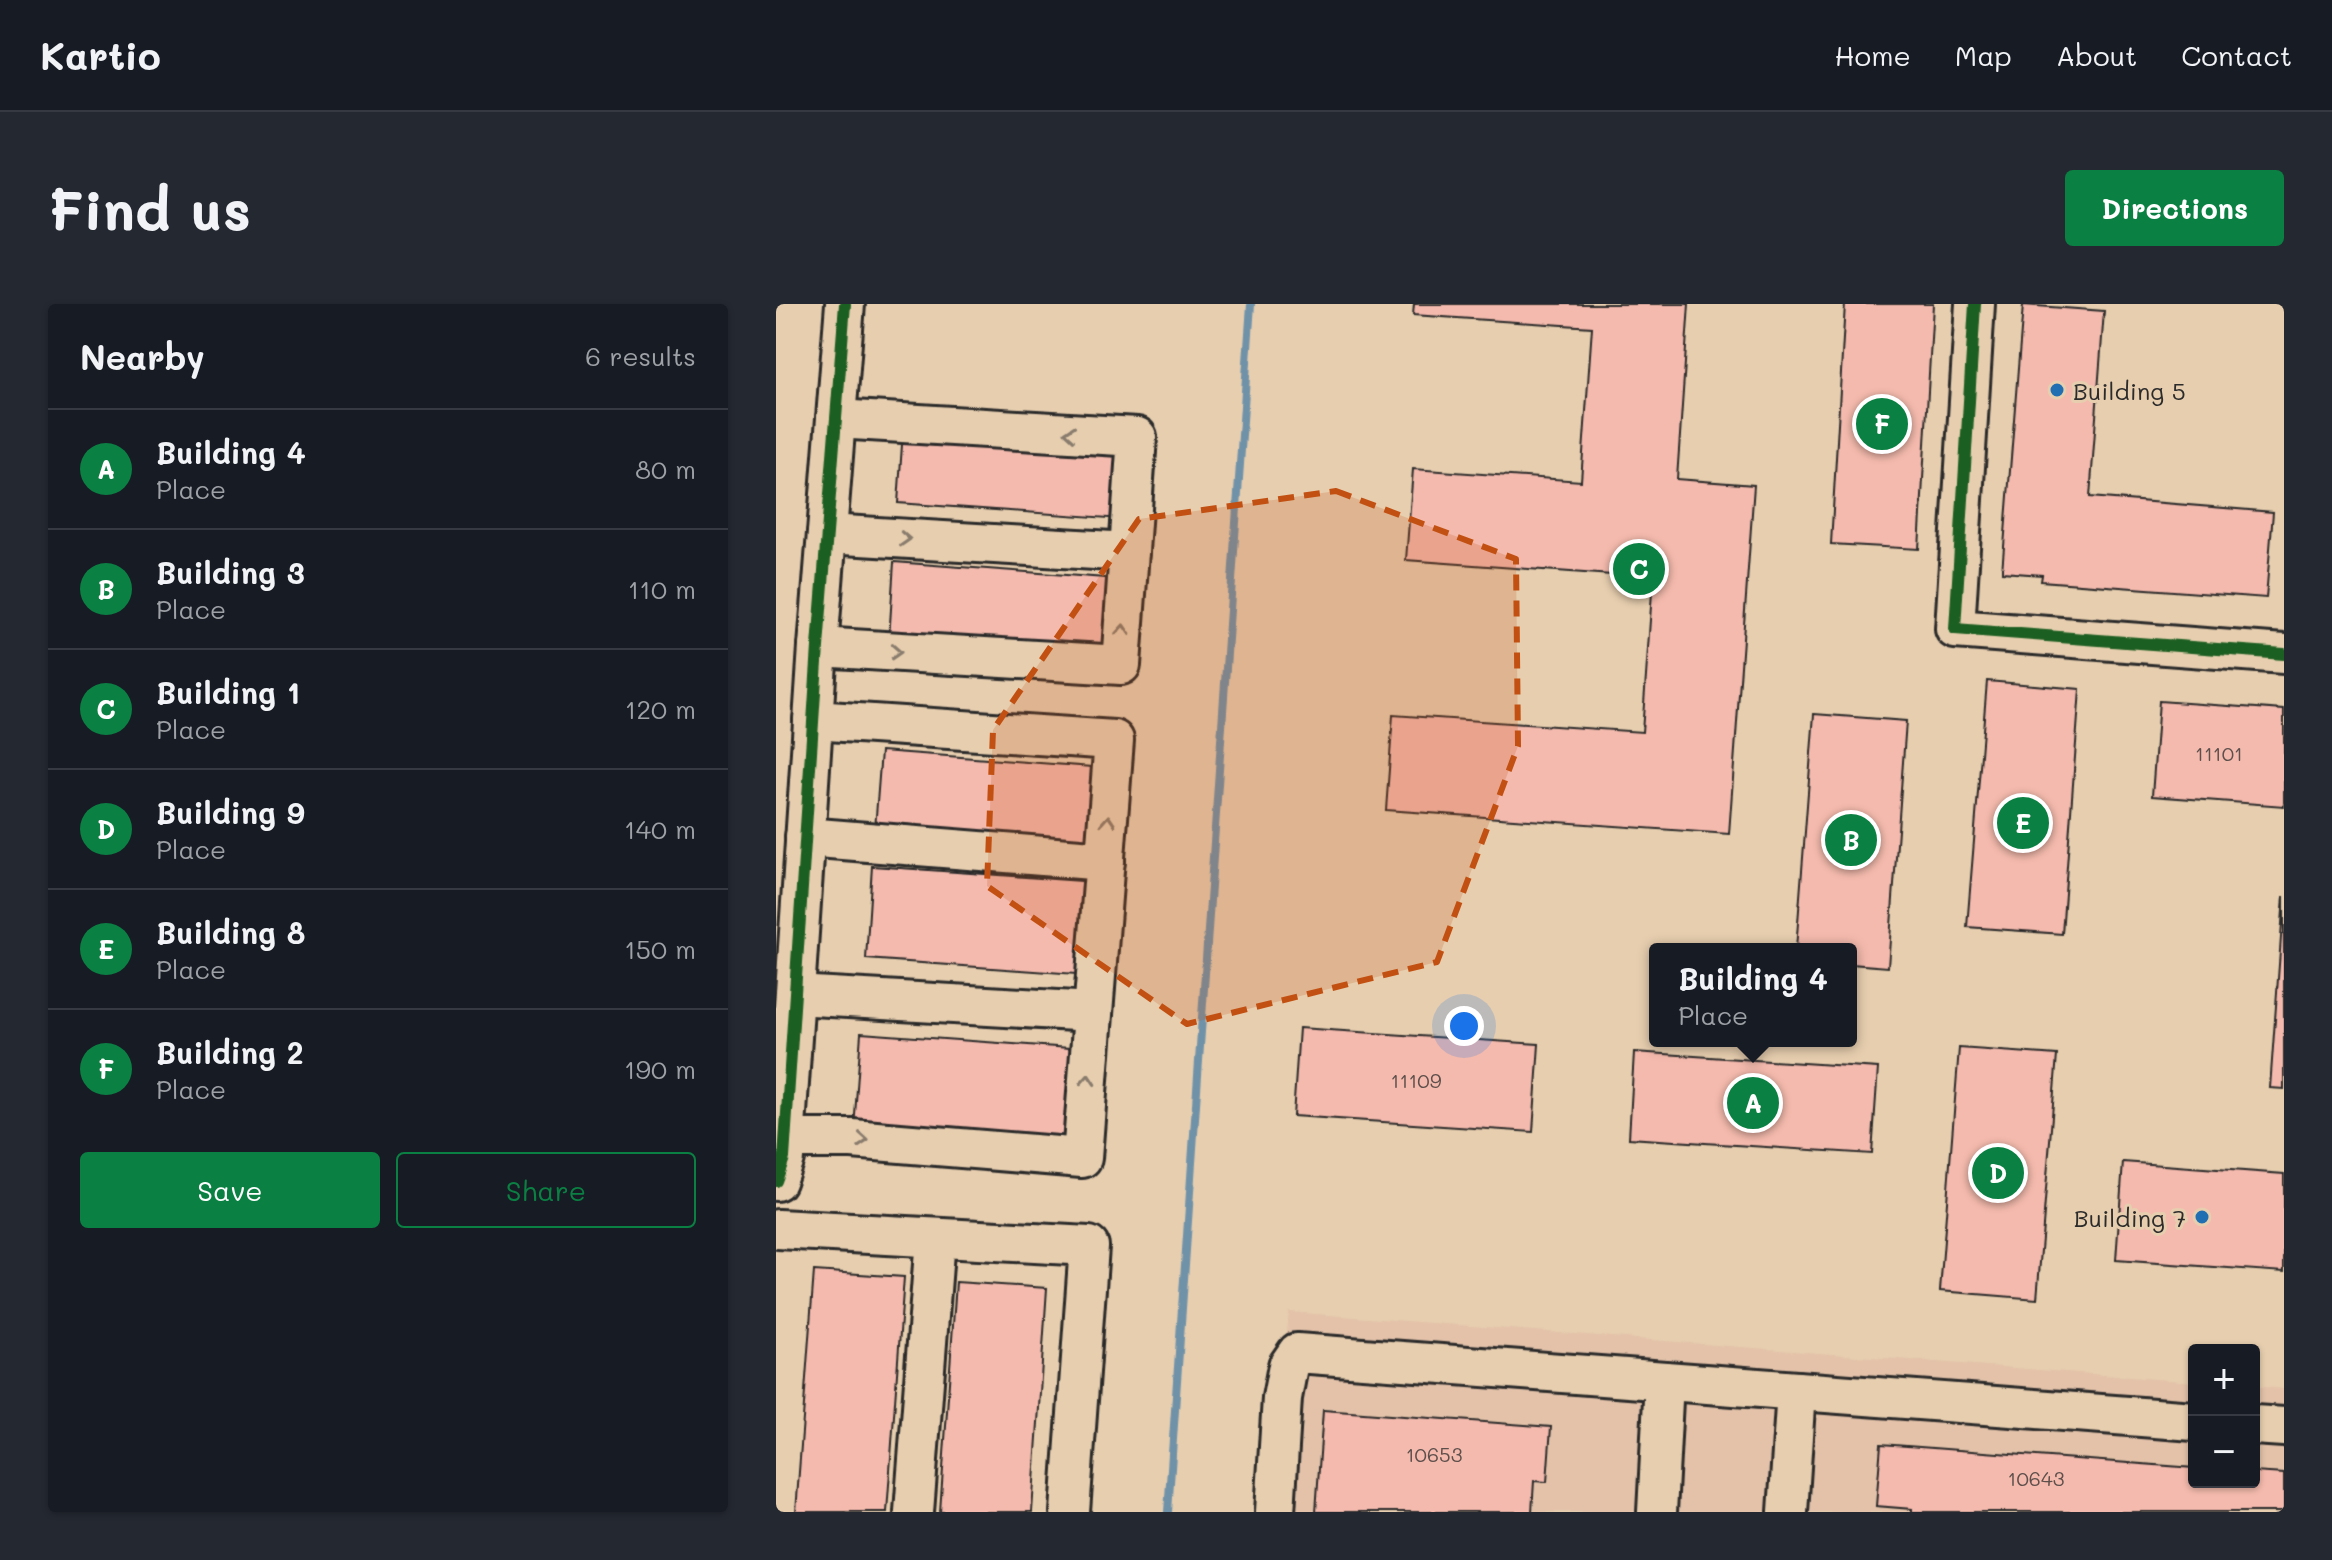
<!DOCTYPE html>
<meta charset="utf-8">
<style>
:root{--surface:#171b24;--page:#242831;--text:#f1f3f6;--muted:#9ea1a6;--line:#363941;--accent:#0b8043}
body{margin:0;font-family:Mali,sans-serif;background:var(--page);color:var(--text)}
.controls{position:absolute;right:24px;bottom:24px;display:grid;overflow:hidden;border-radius:8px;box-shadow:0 2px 6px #0004}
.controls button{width:72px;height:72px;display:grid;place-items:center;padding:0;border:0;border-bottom:2px solid var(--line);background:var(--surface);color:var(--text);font:40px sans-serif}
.you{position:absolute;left:688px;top:722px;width:28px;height:28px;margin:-20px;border:6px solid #fff;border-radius:50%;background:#1a73e8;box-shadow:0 0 0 12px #1a73e833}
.badge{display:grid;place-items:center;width:52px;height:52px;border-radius:50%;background:var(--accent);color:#fff;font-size:26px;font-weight:700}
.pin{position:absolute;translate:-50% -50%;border:4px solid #fff;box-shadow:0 2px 8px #0006}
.popup{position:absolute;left:873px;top:639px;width:208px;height:104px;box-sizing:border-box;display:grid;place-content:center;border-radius:8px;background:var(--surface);filter:drop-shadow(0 2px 6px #0005);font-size:26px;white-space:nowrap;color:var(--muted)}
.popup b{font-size:30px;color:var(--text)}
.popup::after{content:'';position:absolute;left:50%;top:100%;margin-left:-16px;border:16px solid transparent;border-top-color:var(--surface)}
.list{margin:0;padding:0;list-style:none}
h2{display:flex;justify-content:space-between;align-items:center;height:104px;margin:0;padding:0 32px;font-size:34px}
h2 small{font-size:26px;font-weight:400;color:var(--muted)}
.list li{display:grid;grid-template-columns:52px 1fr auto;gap:24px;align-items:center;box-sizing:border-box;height:120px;padding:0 32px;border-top:2px solid var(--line)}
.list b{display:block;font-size:30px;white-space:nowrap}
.list p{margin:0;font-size:26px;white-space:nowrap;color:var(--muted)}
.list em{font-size:26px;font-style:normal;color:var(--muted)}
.actions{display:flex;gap:16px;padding:24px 32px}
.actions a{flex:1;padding:18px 0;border:2px solid var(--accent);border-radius:8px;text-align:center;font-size:28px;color:var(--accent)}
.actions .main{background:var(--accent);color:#fff}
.map{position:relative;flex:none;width:1508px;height:1208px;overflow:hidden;border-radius:8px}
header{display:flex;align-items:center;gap:48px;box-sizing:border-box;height:112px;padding:0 40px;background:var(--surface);border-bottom:2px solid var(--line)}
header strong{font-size:38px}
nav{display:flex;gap:44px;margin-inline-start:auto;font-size:28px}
.intro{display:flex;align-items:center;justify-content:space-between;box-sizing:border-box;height:192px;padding:0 48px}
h1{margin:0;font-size:56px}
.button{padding:20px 36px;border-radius:8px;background:var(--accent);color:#fff;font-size:28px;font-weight:700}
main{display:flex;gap:48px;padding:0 48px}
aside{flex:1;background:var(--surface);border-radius:8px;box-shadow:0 2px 6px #0004}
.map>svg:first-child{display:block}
</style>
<header>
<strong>Kartio</strong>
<nav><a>Home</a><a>Map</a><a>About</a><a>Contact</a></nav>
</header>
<div class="intro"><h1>Find us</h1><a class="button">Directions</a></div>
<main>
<aside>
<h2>Nearby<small>6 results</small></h2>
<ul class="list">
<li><span class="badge">A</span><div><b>Building 4</b><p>Place</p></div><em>80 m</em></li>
<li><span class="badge">B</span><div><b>Building 3</b><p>Place</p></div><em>110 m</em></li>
<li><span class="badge">C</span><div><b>Building 1</b><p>Place</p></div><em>120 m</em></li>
<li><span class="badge">D</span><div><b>Building 9</b><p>Place</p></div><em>140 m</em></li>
<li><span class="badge">E</span><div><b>Building 8</b><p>Place</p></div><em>150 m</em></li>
<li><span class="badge">F</span><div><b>Building 2</b><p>Place</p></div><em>190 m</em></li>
</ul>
<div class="actions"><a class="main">Save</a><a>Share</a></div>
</aside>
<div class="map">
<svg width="1508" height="1208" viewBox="0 0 1508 1208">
<rect width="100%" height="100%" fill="#e7ceaf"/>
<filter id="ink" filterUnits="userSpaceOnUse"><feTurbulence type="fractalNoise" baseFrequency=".0125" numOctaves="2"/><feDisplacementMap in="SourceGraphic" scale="16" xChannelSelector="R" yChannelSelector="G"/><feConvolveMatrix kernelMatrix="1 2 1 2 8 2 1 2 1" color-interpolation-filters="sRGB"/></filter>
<g filter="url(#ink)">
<path fill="#e3c2a9" d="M513 1008 1418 1078V1178H1478V1082L1508 1085V1208H494Z"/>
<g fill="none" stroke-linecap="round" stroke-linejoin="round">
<path stroke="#6f92a9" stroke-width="8" d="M392 1208 475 0"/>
</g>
<g fill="#f4baad" stroke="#2b2b2b" stroke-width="2">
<path d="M638 0H913L901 175 978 181 953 530 610 506 617 411 866 428 877 274 630 256 637 165 805 177 816 23 637 11Z"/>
<path d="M1069 0H1157L1143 245 1055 240Z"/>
<path d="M1247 1 1328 7 1314 193 1497 208 1490 294 1265 277 1266 271 1226 268Z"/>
<path d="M127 126 352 141 347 215 122 199Z"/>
<path d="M118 258 342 275 337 352 113 336Z"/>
<path d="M1211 377 1304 385 1286 630 1191 623Z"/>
<path d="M1383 397 1508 406V502L1376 492Z"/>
<path d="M1038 410 1130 417 1112 663 1075 660V645H1020Z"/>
<path d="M105 447 329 464 323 542 99 525Z"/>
<path d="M96 562 320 578 314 671 90 655Z"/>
<path d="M1508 592V785L1494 784Z"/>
<path d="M523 724 763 740 757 828 517 812Z"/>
<path d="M85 729 308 745 302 841 78 825Z"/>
<path d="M1183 744 1281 751 1261 995 1164 987Z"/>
<path d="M858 748 1102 764 1096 850 853 834Z"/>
<path d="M1347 858 1508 870V968L1340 956Z"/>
<path d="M38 967 128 973 111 1208H20Z"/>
<path d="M180 978 271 984 256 1208H164Z"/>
<path d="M547 1106 775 1123 771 1178 758 1177 756 1208H540Z"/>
<path d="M1105 1140 1418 1164V1178H1478V1168L1508 1170V1208H1136V1205L1100 1202Z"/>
</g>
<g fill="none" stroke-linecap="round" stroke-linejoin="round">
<g stroke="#2b2b2b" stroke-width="44">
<g id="minor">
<path d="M1199 0 1179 325 1508 350"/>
<path d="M51 230 353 248"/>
<path d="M42 343 345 361 361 133 60 115"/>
<path d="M29 533 329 557"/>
<path d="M19 691 317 708"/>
<path d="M9 835H76L306 854 338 436 37 416"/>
<path d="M0 877 8 854 42 343 69 0"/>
<path d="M2 925 313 942 294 1208"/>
<path d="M1478 1121 1508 1123"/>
<path d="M138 1208 159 934"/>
<path d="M499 1208 506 1094 512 1062 521 1049 1418 1117"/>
<path d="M881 1208 888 1077"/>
<path d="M1012 1208 1020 1087"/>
</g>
</g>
<use href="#minor" stroke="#e7ceaf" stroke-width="38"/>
<g stroke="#e7ceaf" stroke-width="17">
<g id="cycleway">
<path d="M1199 0 1179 325 1508 350"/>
<path d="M0 877 8 854 42 343 69 0"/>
</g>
</g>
<use href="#cycleway" stroke="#1b5e20" stroke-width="12"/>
</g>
<defs><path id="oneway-chevron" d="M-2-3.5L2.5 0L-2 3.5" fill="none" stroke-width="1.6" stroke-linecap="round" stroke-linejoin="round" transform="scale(2)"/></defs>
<g stroke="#897c6d">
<use href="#oneway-chevron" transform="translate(294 129) rotate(-176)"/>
<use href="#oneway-chevron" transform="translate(129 235) rotate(3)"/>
<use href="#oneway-chevron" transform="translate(347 326) rotate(-86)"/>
<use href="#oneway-chevron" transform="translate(120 348) rotate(3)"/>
<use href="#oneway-chevron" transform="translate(332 517) rotate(-86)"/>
<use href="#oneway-chevron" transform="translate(312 776) rotate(-86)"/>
<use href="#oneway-chevron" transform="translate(87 836) rotate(4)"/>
</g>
</g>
<path fill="#c25012" fill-opacity="0.2" stroke="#c25012" stroke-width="6" stroke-dasharray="16 10" stroke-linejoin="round" d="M560 187 740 255 742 442 661 658 411 720 211 582 217 426 363 215Z"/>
<g fill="#1f6fb2" stroke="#e7ceaf" stroke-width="3">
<circle cx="1281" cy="86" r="8"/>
<circle cx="1426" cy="913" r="8"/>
</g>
<g text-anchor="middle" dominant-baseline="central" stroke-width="6" stroke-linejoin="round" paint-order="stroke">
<g font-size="20" fill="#5d4f4c">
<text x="1443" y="449">11101</text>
<text x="640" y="776">11109</text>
<text x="658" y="1150">10653</text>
<text x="1260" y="1174">10643</text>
</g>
<g font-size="24" fill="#2b2b2b" stroke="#e7ceaf" text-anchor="start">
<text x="1297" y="86">Building 5</text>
<text x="1410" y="913" text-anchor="end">Building 7</text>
</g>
</g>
</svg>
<div class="controls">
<button>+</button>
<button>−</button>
</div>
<div class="you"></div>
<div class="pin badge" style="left:977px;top:799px">A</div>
<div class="popup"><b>Building 4</b>Place</div>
<div class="pin badge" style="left:1075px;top:536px">B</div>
<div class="pin badge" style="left:863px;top:265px">C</div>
<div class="pin badge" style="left:1222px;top:869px">D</div>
<div class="pin badge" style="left:1247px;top:519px">E</div>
<div class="pin badge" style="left:1106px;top:120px">F</div>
</div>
</main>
